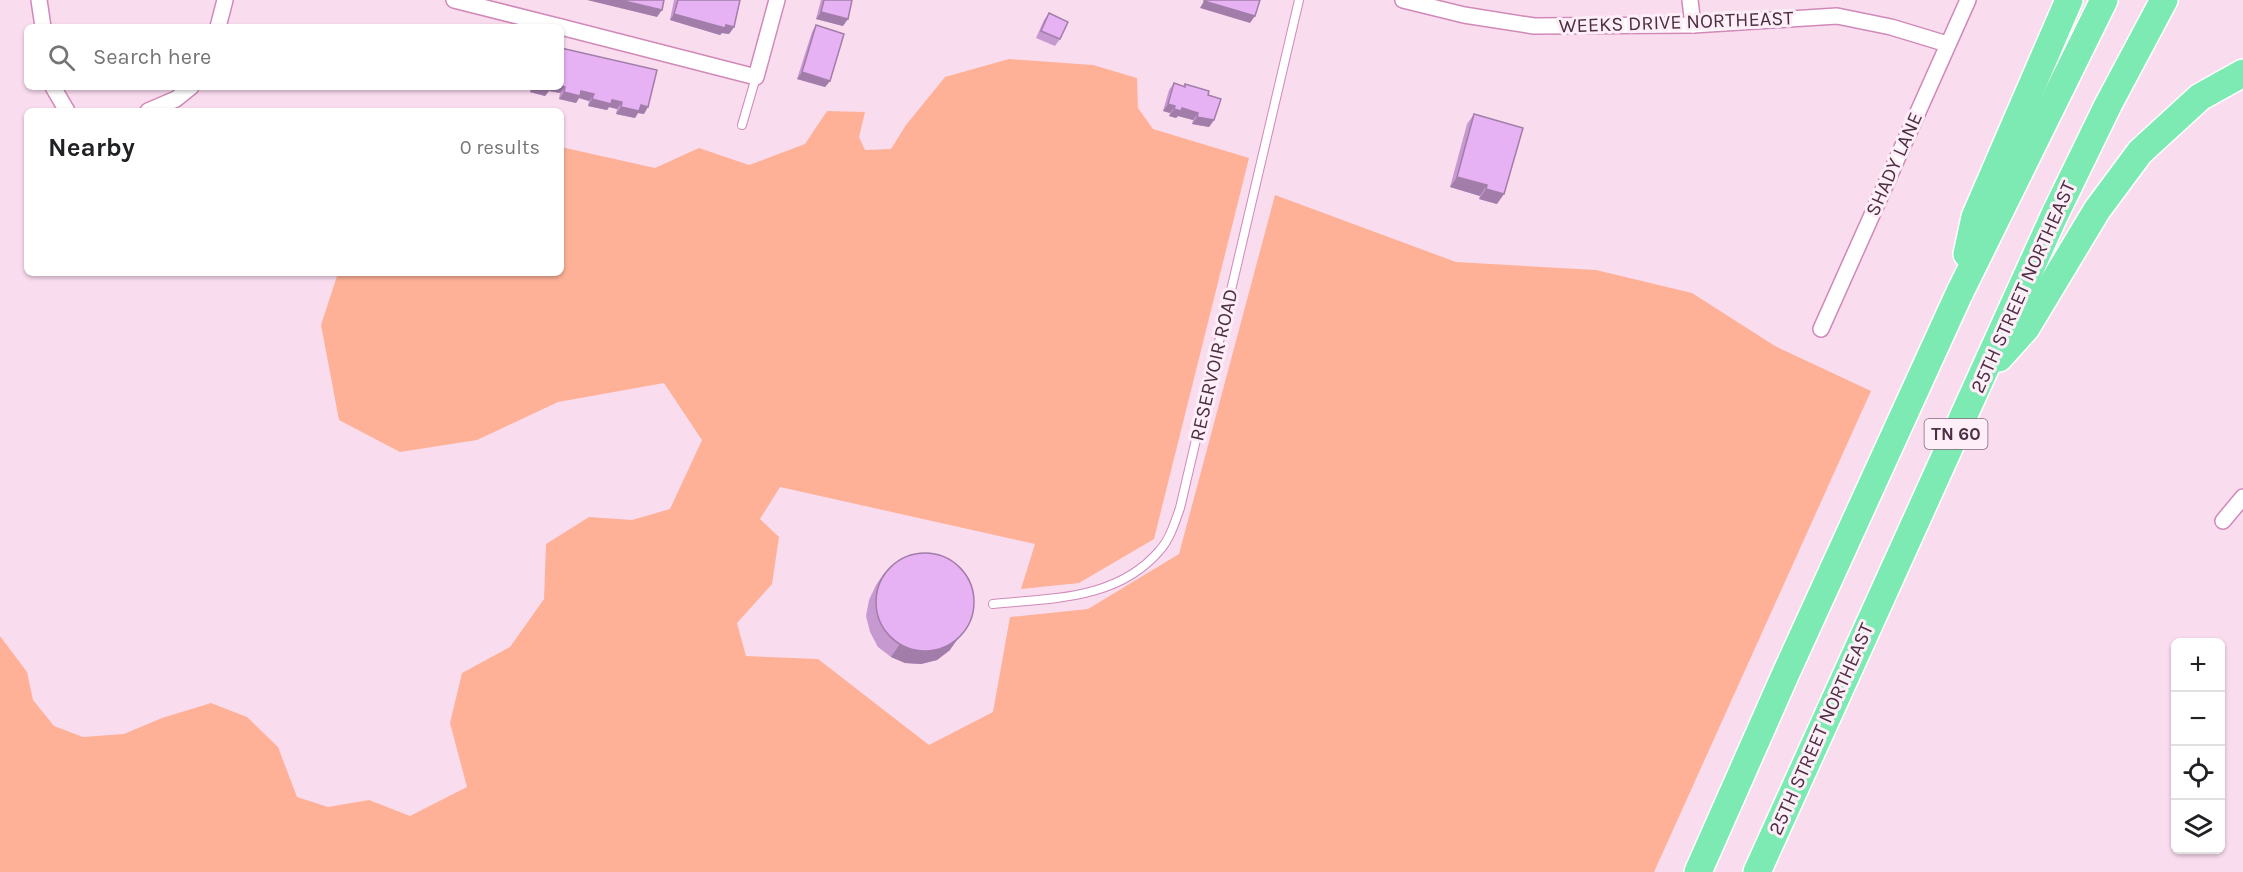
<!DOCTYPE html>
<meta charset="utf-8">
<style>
:root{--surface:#fff;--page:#f2f2f2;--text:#202124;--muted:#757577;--line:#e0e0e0}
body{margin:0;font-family:Karla,sans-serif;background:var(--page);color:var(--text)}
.controls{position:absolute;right:18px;bottom:18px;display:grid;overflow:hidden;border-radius:9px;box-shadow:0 2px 4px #0004}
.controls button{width:54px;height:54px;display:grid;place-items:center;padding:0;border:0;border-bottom:2px solid var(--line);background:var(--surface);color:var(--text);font:30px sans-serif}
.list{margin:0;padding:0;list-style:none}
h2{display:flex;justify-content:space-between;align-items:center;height:78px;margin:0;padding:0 24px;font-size:26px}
h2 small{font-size:20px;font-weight:400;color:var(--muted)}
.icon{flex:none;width:33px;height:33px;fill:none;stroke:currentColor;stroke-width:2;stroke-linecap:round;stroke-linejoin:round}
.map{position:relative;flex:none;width:2243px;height:872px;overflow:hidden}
.search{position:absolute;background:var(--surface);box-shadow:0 2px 4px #0004;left:24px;top:24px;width:540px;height:66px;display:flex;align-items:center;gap:15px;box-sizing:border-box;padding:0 21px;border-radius:9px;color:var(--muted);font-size:22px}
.panel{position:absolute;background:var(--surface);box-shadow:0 2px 4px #0004;left:24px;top:108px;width:540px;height:168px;border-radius:9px}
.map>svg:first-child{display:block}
</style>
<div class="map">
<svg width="2243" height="872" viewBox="0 0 2243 872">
<rect width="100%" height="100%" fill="#fadcef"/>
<path fill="#feb197" d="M1009 59 1093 65 1137 78 1138 108 1153 129 1249 158 1154 539 1079 583 1021 589 1035 544 780 487 760 519 779 537 772 584 737 623 746 656 818 659 929 745 993 712 1010 617 1088 609 1179 554 1275 195 1456 262 1596 270 1692 293 1775 346 1871 391 1654 872H0V636L27 672 33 700 54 726 83 737 124 734 162 718 211 703 247 717 278 747 297 797 328 807 369 800 410 816 467 787 450 723 462 673 510 647 544 599 546 544 589 517 632 520 670 509 702 440 664 383 558 402 477 440 400 452 339 420 321 325 338 273H561V147L655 168 699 148 749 165 805 144 827 111 865 112 859 137 865 150 891 149 906 125 945 77Z"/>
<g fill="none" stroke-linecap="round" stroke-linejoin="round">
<g stroke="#d089b8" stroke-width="10">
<g id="lane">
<path d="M742 125 756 77"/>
<path d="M993 604C1052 598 1118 600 1160 550 1170 539 1175 522 1180 508L1299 0"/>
</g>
</g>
<g stroke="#d089b8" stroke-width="18">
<g id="street">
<path d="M39 0 43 27"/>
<path d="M454 0 561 27"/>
<path d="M1403 0 1464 15 1534 26 1693 25 1837 16 1891 27 1947 44"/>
<path d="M1690 0 1693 25"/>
<path d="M218 27 225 0"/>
<path d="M561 27 756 77 777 0"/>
<path d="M53 87 67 111"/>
<path d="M148 111 176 99 191 87"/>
<path d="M1821 329 1968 0"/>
<path d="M2223 521 2243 497"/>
</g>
</g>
<g stroke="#fff" stroke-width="30">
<g id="highway">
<path d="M1967 254 1975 217 2069 0"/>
<path d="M1999 358 2026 328 2097 210 2140 152 2200 97 2243 73"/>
<path d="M1698 872 1786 673 1959 294 2104 0"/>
<path d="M1757 872 2055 214 2108 105 2164 0"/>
</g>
</g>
<use href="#lane" stroke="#fff" stroke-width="8"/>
<use href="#street" stroke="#fff" stroke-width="15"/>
<use href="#highway" stroke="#7deab3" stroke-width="27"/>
</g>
<g fill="#c799d1">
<path d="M674 0H740L734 27 729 34 722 33 720 35 670 20Z"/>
<path d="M821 0H852L843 26 816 19Z"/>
<path d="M1049 13 1060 39 1055 46 1036 38 1044 20Z"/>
<path d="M816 25 830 81 825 87 797 79 812 32Z"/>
<path d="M561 48 644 114 638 113 635 118 616 114 617 109 609 107 607 110 588 106 589 101 579 98 576 103 559 99 560 93 549 91 545 96 530 92 531 87H561Z"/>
<path d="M1174 83 1183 86 1185 84 1208 95 1214 120 1209 127 1192 124 1193 120 1178 116 1176 118 1169 116 1170 113 1163 111 1169 90Z"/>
<path d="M1474 114 1497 204 1479 199 1480 196 1450 187 1467 124Z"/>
<path d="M885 572 950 650 937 660 921 664 905 663 891 657 878 647 870 632 866 616 869 600 876 585Z"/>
</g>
<g fill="#a27daa">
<path d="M587 0H620L662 10 657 17Z"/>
<path d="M1204 1 1255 16 1250 23 1200 8Z"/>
<path d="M821 12 848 19 843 26 816 19Z"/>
<path d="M674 14 726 25 734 27 729 34 722 33 720 35 670 20Z"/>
<path d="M802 72 830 81 825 87 797 79Z"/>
<path d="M561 86 565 87 560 93 549 91 545 96 530 92 533 87H561Z"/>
<path d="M581 91 594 94 589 101 579 98 576 103 559 99 564 92Z"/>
<path d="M592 99 612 100 622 102 617 109 609 107 607 110 588 106Z"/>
<path d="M1168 104 1175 106 1170 113 1163 111Z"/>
<path d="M641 105 648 107 644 114 638 113 635 118 616 114 621 107Z"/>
<path d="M1182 108 1198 113 1193 120 1178 116 1176 118 1169 116 1174 109Z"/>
<path d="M1197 117 1214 120 1209 127 1192 124Z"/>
<path d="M1457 177 1487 185 1480 196 1450 187Z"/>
<path d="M1486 189 1504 194 1497 204 1479 199Z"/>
<path d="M968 624 950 650 937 660 921 664 905 663 891 657 900 644Z"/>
</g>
<g fill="#e7b2f3" stroke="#a27daa" stroke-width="1.5">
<path d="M620 0H664L662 10Z"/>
<path d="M678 0H740L734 27 726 25 725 28 674 14Z"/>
<path d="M824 0H852L848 19 821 12Z"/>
<path d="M1205 0H1260L1255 16 1204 1Z"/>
<path d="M1049 13 1068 22 1060 39 1041 31Z"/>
<path d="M816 25 844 34 830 81 802 72Z"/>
<path d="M561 48 657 70 648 107 641 105 639 111 621 107 622 102 612 100 611 104 592 99 594 94 581 91 580 96 564 92 565 87 561 86Z"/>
<path d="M1174 83 1185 87V84L1209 91 1208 95 1221 99 1214 120 1197 117 1198 113 1182 108 1181 111 1174 109 1175 106 1168 104Z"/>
<path d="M1474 114 1523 128 1504 194 1486 189 1487 185 1457 177Z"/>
<circle cx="925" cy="602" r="49"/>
</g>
<g text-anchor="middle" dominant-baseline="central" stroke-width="6" stroke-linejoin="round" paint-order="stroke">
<rect fill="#feeef8" stroke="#826879" stroke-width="1.5" x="1924.5" y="419" width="63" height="30" rx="4.5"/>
<g font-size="18" font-weight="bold" fill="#4d2f43">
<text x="1956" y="434">TN 60</text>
</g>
<g font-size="20" fill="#4d2f43" stroke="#feeef8">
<text transform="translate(1676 22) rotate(-2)">WEEKS DRIVE NORTHEAST</text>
<text transform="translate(1894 164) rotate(-66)">SHADY LANE</text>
<text transform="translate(2023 287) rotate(-66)">25TH STREET NORTHEAST</text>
<text transform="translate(1214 365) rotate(-77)">RESERVOIR ROAD</text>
<text transform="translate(1821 729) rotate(-66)">25TH STREET NORTHEAST</text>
</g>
</g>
</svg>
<div class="controls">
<button>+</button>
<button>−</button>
<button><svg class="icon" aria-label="locate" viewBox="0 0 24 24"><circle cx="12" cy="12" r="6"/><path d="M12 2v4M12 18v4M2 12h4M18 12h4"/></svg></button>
<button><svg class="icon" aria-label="layers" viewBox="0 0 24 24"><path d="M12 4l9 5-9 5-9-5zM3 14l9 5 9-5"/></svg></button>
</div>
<div class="search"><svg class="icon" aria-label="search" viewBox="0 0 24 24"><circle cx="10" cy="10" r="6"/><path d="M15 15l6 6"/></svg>Search here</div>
<section class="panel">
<h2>Nearby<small>0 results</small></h2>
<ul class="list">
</ul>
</section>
</div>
